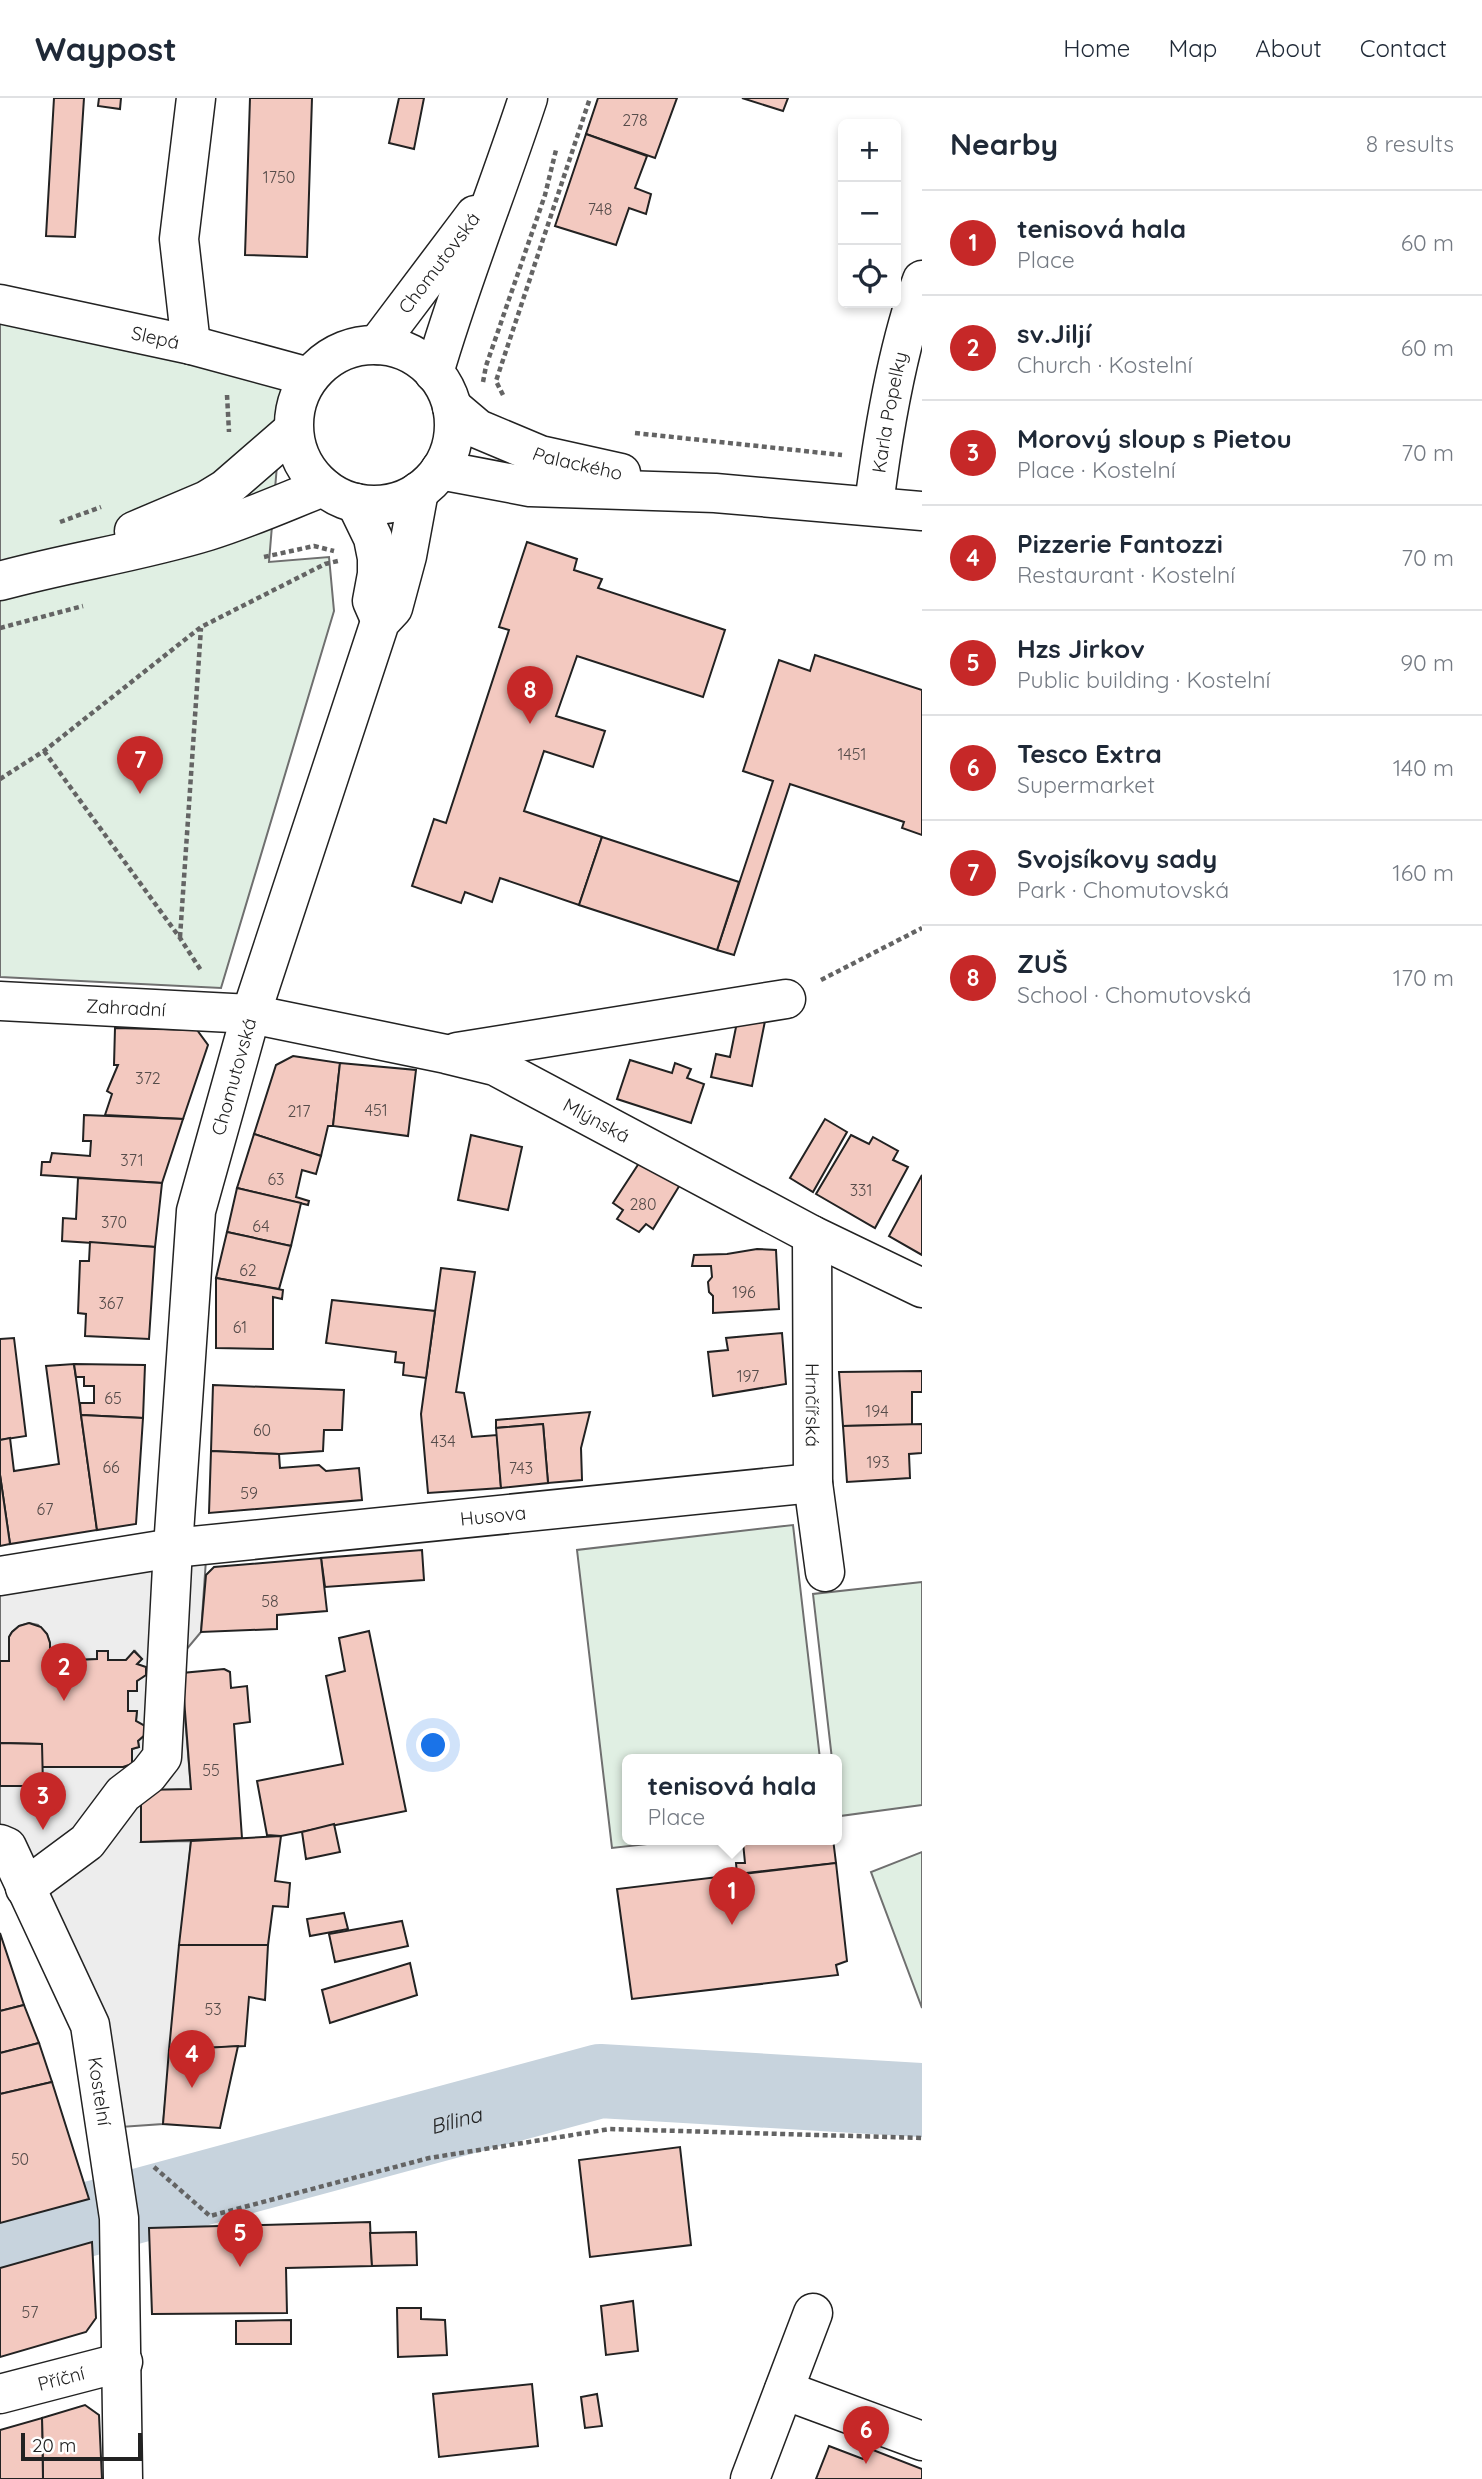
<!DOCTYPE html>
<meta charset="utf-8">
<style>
:root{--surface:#fff;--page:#f6f6f7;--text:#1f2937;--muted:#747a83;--line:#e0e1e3;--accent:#c62828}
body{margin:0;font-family:Quicksand,sans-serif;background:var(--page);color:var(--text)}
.controls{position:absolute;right:21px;top:21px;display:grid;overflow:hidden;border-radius:10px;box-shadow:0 4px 10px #0003}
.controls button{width:63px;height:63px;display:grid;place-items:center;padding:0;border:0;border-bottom:2px solid var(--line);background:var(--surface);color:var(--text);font:35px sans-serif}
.scale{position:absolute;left:21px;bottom:18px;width:121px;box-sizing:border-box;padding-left:7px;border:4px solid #222;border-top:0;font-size:19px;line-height:24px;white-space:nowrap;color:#222;-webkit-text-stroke:5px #fff;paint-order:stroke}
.you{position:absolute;left:434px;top:1648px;width:24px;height:24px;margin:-18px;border:5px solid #fff;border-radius:50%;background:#1a73e8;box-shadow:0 0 0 10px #1a73e833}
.badge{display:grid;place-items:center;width:46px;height:46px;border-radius:50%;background:var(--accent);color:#fff;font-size:23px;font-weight:700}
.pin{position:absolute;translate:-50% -58px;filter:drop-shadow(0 2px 4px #0008)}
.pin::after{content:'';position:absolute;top:37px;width:24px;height:21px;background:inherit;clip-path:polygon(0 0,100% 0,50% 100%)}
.popup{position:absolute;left:622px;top:1656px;width:220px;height:91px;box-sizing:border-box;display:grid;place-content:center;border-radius:10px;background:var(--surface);filter:drop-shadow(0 2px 5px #0005);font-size:23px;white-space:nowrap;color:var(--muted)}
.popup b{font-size:26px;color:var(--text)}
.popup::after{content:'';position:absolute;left:50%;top:100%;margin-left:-14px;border:14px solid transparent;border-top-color:var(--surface)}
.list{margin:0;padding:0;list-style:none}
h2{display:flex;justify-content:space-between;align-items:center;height:91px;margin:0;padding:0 28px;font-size:30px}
h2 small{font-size:23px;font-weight:400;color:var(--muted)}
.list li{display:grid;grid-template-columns:46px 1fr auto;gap:21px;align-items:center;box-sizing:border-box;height:105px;padding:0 28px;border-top:2px solid var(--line)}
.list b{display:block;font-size:26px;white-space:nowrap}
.list p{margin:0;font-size:23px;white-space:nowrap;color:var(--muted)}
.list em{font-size:23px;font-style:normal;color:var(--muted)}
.icon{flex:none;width:38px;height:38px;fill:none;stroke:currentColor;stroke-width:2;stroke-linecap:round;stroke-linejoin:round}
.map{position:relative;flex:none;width:922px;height:2381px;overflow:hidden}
header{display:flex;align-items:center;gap:42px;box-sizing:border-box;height:98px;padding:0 35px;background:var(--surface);border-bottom:2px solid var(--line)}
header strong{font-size:33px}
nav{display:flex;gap:38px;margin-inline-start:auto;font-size:24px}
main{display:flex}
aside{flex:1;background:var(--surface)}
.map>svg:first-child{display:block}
</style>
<header>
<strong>Waypost</strong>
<nav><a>Home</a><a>Map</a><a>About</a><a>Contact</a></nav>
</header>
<main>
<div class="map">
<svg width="922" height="2381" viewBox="0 0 922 2381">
<rect width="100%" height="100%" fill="#fff"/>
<g fill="#e0efe3" stroke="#6f6f6f" stroke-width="2">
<path d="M0 221 284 282 269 464 329 459 334 513 221 890 0 879Z"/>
<path d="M793 1427 820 1661H627V1741H692L612 1750 577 1452Z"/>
<path d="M922 1484V1707L840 1718 837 1661H832L813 1496Z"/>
<path d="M922 1754V1910L871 1774Z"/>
</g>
<path fill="#ededed" stroke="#6f6f6f" stroke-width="2" d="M207 1447 201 1534 180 1559 191 1691 141 1744 191 1743 163 2026 106 2030 90 1927 0 1746V1688H42L41 1669H123L131 1666 132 1651 139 1649 138 1643 146 1636 136 1623 137 1613H128V1593L137 1583 146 1577V1570L137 1566 142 1561 135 1553 126 1562H108L107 1553H98L97 1561 77 1562 76 1554 68 1552V1562H50V1545L47 1536 38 1527 29 1525 20 1528 12 1534 9 1539V1563H0V1478Z"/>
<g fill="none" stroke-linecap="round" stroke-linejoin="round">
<path stroke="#c7d3dd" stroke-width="74" id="s1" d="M0 2145 600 1983 922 2002"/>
</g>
<g fill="#f3c9c0" stroke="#222" stroke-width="2">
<path d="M54 0H84L75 139 46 138Z"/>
<path d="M99 0H121L120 11 98 8Z"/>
<path d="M250 0H312L307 159 245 157Z"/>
<path d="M399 0H424L414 51 389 45Z"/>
<path d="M598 0H677L655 60 586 36Z"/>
<path d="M742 0H788L783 13Z"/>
<path d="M586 36 647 58 635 90 651 96 646 116 629 110 616 147 555 128Z"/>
<path d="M527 444 577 461 574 472 602 481 598 490 725 532 703 599 577 558 556 618 605 633 593 669 544 653 524 713 602 739 579 807 500 780 492 804 465 794 461 805 412 788 434 721 446 725 509 532 499 529Z"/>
<path d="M815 557 922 592V737L902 730 904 724 790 686 734 857 717 852 773 683 743 673 779 562 810 573Z"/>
<path d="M602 739 739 784 717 852 579 807Z"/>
<path d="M766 918 752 988 711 979 716 956 730 959 737 924Z"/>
<path d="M115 930 197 932 208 947 183 1021 105 1017 112 996 107 993 118 967H114Z"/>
<path d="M293 958 340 965 333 1028H328L321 1058 254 1036 276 967Z"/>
<path d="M630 962 672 975 675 965 691 971 687 980 704 986 691 1025 617 1001Z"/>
<path d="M340 965 416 972 408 1038 333 1028Z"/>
<path d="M84 1017 183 1021 162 1085 41 1077 42 1064H50L52 1055 90 1058 91 1043H83Z"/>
<path d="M825 1021 847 1034 813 1094 790 1080Z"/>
<path d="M254 1036 321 1058 316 1076 302 1072 296 1099 309 1103 308 1107 237 1090Z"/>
<path d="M471 1037 522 1049 508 1112 458 1102Z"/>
<path d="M851 1037 869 1046 873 1039 898 1053 893 1062 908 1069 875 1130 816 1096Z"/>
<path d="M645 1056 686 1077 653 1131 646 1126 639 1134 617 1121 623 1112 613 1105Z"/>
<path d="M922 1077V1157L889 1138Z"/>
<path d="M78 1080 162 1085 155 1149 62 1143 63 1120 76 1121Z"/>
<path d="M237 1090 301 1105 291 1148 227 1134Z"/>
<path d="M227 1134 291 1148 279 1191 216 1180Z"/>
<path d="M90 1144 155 1149 149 1241 85 1238 86 1216 78 1215 80 1163H89Z"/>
<path d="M757 1151 776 1152 779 1211 713 1215V1198L709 1194 708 1184 712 1179 711 1168H692L694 1157 727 1156Z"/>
<path d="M441 1170 475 1174 456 1294 464 1295 472 1339 497 1337 501 1390 428 1395 421 1316Z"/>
<path d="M216 1180 283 1192 282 1201 273 1199V1251L216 1250Z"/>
<path d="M332 1202 435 1213 426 1280 403 1277 404 1265 395 1264 396 1254 326 1245Z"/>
<path d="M782 1235 786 1286 713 1298 708 1254 728 1252 726 1240Z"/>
<path d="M14 1240 26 1338 0 1342V1241Z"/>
<path d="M74 1266 97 1432 10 1446 0 1377V1342L10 1340 14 1373 59 1366 46 1268Z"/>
<path d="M74 1266 145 1267 143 1320 81 1317 80 1305H94V1288H84V1279H76Z"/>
<path d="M922 1273V1294H912V1327L843 1328 839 1274Z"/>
<path d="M213 1287 344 1292 342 1332H324L323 1353 279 1356 211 1353Z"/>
<path d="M590 1314 581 1350 582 1382 548 1385 543 1326 496 1330V1322Z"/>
<path d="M81 1317 143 1320 136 1426 97 1432Z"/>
<path d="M543 1326 548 1385 501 1390 496 1330Z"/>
<path d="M922 1326V1355L909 1356 910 1380 847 1384 843 1328Z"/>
<path d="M211 1353 279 1356 280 1370 319 1367 326 1373 359 1370 362 1402 209 1415Z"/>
<path d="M0 1377 10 1446 0 1448Z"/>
<path d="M422 1452 424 1482 325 1489 321 1460Z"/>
<path d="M321 1460 327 1513 277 1517V1531L201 1534 206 1477 214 1469Z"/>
<path d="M29 1525 41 1529 47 1536 50 1545V1562H68L67 1552 77 1554V1562L97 1561V1553H108V1562H126L134 1553 142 1561 137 1566 146 1569V1577L137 1583V1593H128V1613H137L136 1623 147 1629 146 1636 138 1643 139 1649 132 1651V1666L123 1669H41L42 1646 0 1645V1563H9V1539L12 1534 19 1528Z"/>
<path d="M369 1533 406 1713 281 1738 267 1737 257 1683 343 1666 326 1578 345 1573 339 1540Z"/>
<path d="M224 1571 230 1574 231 1590 247 1588 250 1624 234 1626 242 1740 141 1744V1692L191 1691 182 1575Z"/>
<path d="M0 1645 42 1646 43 1688H0Z"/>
<path d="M334 1726 340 1754 306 1761 302 1734Z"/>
<path d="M281 1738 275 1783 290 1785 288 1809 273 1808 268 1847H179L191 1743Z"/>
<path d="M766 1741H833L836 1765 737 1776 736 1765H745L743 1744Z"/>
<path d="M836 1765 847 1863 836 1867 838 1877 632 1901 617 1791Z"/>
<path d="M344 1815 348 1831 310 1838 307 1821Z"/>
<path d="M402 1823 408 1848 335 1864 329 1836Z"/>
<path d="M0 1835 24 1907 0 1913Z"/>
<path d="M179 1847H268L265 1902 249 1899 245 1948 169 1952Z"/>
<path d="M410 1865 417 1897 330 1925 322 1892Z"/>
<path d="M24 1907 39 1945 0 1955V1913Z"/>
<path d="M39 1945 52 1984 0 1996V1955Z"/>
<path d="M238 1948 220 2030 163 2026 169 1952Z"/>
<path d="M52 1984 89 2101 0 2125V1996Z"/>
<path d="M680 2049 691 2147 590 2159 579 2062Z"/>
<path d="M370 2124 372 2168 286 2170 287 2215 152 2216 149 2130Z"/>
<path d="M416 2134 417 2167 372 2168 370 2135Z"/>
<path d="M92 2144 96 2220 86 2234 0 2259V2170Z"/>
<path d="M633 2203 638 2253 606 2257 601 2208Z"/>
<path d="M397 2210H421V2221L445 2222 447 2257 398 2259Z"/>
<path d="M291 2222V2246H236V2223Z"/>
<path d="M532 2286 538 2348 439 2359 433 2296Z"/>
<path d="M597 2296 602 2328 585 2330 581 2299Z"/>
<path d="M85 2307 99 2317 102 2381H43L42 2320Z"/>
<path d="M42 2320 43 2381H0V2332Z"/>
<path d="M829 2348 863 2361 868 2350 922 2371V2381H816Z"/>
</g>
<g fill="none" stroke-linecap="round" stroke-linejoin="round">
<g stroke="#222" stroke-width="41">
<g id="minor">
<path id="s2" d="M0 206 191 247 309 279"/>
<path d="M191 247 179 141 196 0"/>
<path id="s3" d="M377 247 475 117"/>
<circle cx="374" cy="327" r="80"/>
<path d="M434 275C461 182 498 92 528 0"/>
<path id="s4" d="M452 309 478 331 540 357 621 375"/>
<path d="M440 372 530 389 715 395 922 413"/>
<path d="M356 405 373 440 377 460V476L372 503 379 519"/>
<path id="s5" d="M874 407C883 335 897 250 922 182"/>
<path d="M134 433 207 402 225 391 293 332"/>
<path d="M0 483C69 464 140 454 208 433 247 421 285 404 323 389"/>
<path id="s6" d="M0 903 251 916 446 956 495 968 812 1137 922 1190"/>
<path d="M457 954 786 901"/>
<path id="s7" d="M812 1137 813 1385 825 1474"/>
<path id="s8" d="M0 1478 173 1450 813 1385"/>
<path id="s9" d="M0 1746 7 1749 90 1927 119 2120 123 2381"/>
<path id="s10" d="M25 1790 87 1744 123 1696 148 1677 162 1659 173 1450 196 1113 251 916 380 524 393 510 407 458 419 393"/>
<path d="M784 2292 922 2343"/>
<path id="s11" d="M0 2296 123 2264"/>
<path d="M750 2381 813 2215"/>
</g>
</g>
<g stroke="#646464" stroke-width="4.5" stroke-dasharray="5 3.5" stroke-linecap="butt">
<path d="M483 284 486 268 545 97 556 52"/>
<path d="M227 297 229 334"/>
<path d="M503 297 496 283 590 0"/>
<path d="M635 335 842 357"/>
<path d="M60 424 101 409"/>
<path d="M264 459 314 448 334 453"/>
<path d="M0 530 83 508"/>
<path d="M44 653 180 840 202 874"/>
<path d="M0 681 44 653 201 529 325 466 338 463"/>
<path d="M180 839 201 530"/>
<path d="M821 882 922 830"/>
<path d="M154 2069 210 2118 429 2060 610 2031 922 2040"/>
</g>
<use href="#minor" stroke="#fff" stroke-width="38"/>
</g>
<g text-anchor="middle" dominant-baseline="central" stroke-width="5" stroke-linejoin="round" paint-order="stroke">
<g font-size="16" fill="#564c4a">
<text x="635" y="22">278</text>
<text x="279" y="79">1750</text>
<text x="600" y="111">748</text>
<text x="852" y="656">1451</text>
<text x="148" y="980">372</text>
<text x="376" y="1012">451</text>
<text x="299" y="1013">217</text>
<text x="132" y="1062">371</text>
<text x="276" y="1081">63</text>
<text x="861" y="1092">331</text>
<text x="643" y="1106">280</text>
<text x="114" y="1124">370</text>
<text x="261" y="1128">64</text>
<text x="248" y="1172">62</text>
<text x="744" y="1194">196</text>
<text x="111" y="1205">367</text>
<text x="240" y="1229">61</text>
<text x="748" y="1278">197</text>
<text x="113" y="1300">65</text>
<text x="877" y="1313">194</text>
<text x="262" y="1332">60</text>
<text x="443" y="1343">434</text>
<text x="878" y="1364">193</text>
<text x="111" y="1369">66</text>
<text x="521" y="1370">743</text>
<text x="249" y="1395">59</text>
<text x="45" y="1411">67</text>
<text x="270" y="1503">58</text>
<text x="211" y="1672">55</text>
<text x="213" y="1911">53</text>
<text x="20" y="2061">50</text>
<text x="30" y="2214">57</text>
</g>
<g font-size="19" fill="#222" stroke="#fff">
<text stroke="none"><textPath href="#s3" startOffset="103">Chomutovská</textPath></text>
<text stroke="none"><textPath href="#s2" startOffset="159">Slepá</textPath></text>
<text stroke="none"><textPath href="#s5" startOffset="94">Karla Popelky</textPath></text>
<text stroke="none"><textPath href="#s4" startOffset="140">Palackého</textPath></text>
<text stroke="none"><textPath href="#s6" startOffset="126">Zahradní</textPath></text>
<text stroke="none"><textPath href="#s10" startOffset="878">Chomutovská</textPath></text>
<text stroke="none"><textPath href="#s6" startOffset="616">Mlýnská</textPath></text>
<text stroke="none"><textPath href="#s7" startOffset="170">Hrnčířská</textPath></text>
<text stroke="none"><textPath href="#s8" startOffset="497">Husova</textPath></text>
<text stroke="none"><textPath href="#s9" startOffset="271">Kostelní</textPath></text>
<text stroke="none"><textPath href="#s11" startOffset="63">Příční</textPath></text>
</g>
<g font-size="21" font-style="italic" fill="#222" stroke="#fff">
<text stroke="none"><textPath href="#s1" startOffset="472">Bílina</textPath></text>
</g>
</g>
</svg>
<div class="controls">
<button>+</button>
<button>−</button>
<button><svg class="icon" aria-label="locate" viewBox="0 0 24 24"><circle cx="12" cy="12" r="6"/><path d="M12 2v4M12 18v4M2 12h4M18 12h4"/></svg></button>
</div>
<div class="scale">20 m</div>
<div class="you"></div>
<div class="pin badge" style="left:732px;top:1827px">1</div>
<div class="popup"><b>tenisová hala</b>Place</div>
<div class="pin badge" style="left:64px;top:1603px">2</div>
<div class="pin badge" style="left:43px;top:1732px">3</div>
<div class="pin badge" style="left:192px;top:1990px">4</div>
<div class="pin badge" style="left:240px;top:2169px">5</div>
<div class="pin badge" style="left:866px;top:2366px">6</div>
<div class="pin badge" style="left:140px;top:696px">7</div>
<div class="pin badge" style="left:530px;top:626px">8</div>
</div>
<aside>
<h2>Nearby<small>8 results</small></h2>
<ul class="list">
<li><span class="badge">1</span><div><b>tenisová hala</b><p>Place</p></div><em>60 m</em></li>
<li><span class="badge">2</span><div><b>sv.Jiljí</b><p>Church · Kostelní</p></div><em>60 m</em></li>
<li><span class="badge">3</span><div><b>Morový sloup s Pietou</b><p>Place · Kostelní</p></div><em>70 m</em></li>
<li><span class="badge">4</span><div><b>Pizzerie Fantozzi</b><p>Restaurant · Kostelní</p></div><em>70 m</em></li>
<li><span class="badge">5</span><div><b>Hzs Jirkov</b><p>Public building · Kostelní</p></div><em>90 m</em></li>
<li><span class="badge">6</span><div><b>Tesco Extra</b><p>Supermarket</p></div><em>140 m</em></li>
<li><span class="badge">7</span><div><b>Svojsíkovy sady</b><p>Park · Chomutovská</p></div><em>160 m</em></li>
<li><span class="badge">8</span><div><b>ZUŠ</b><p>School · Chomutovská</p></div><em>170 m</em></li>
</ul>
</aside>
</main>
